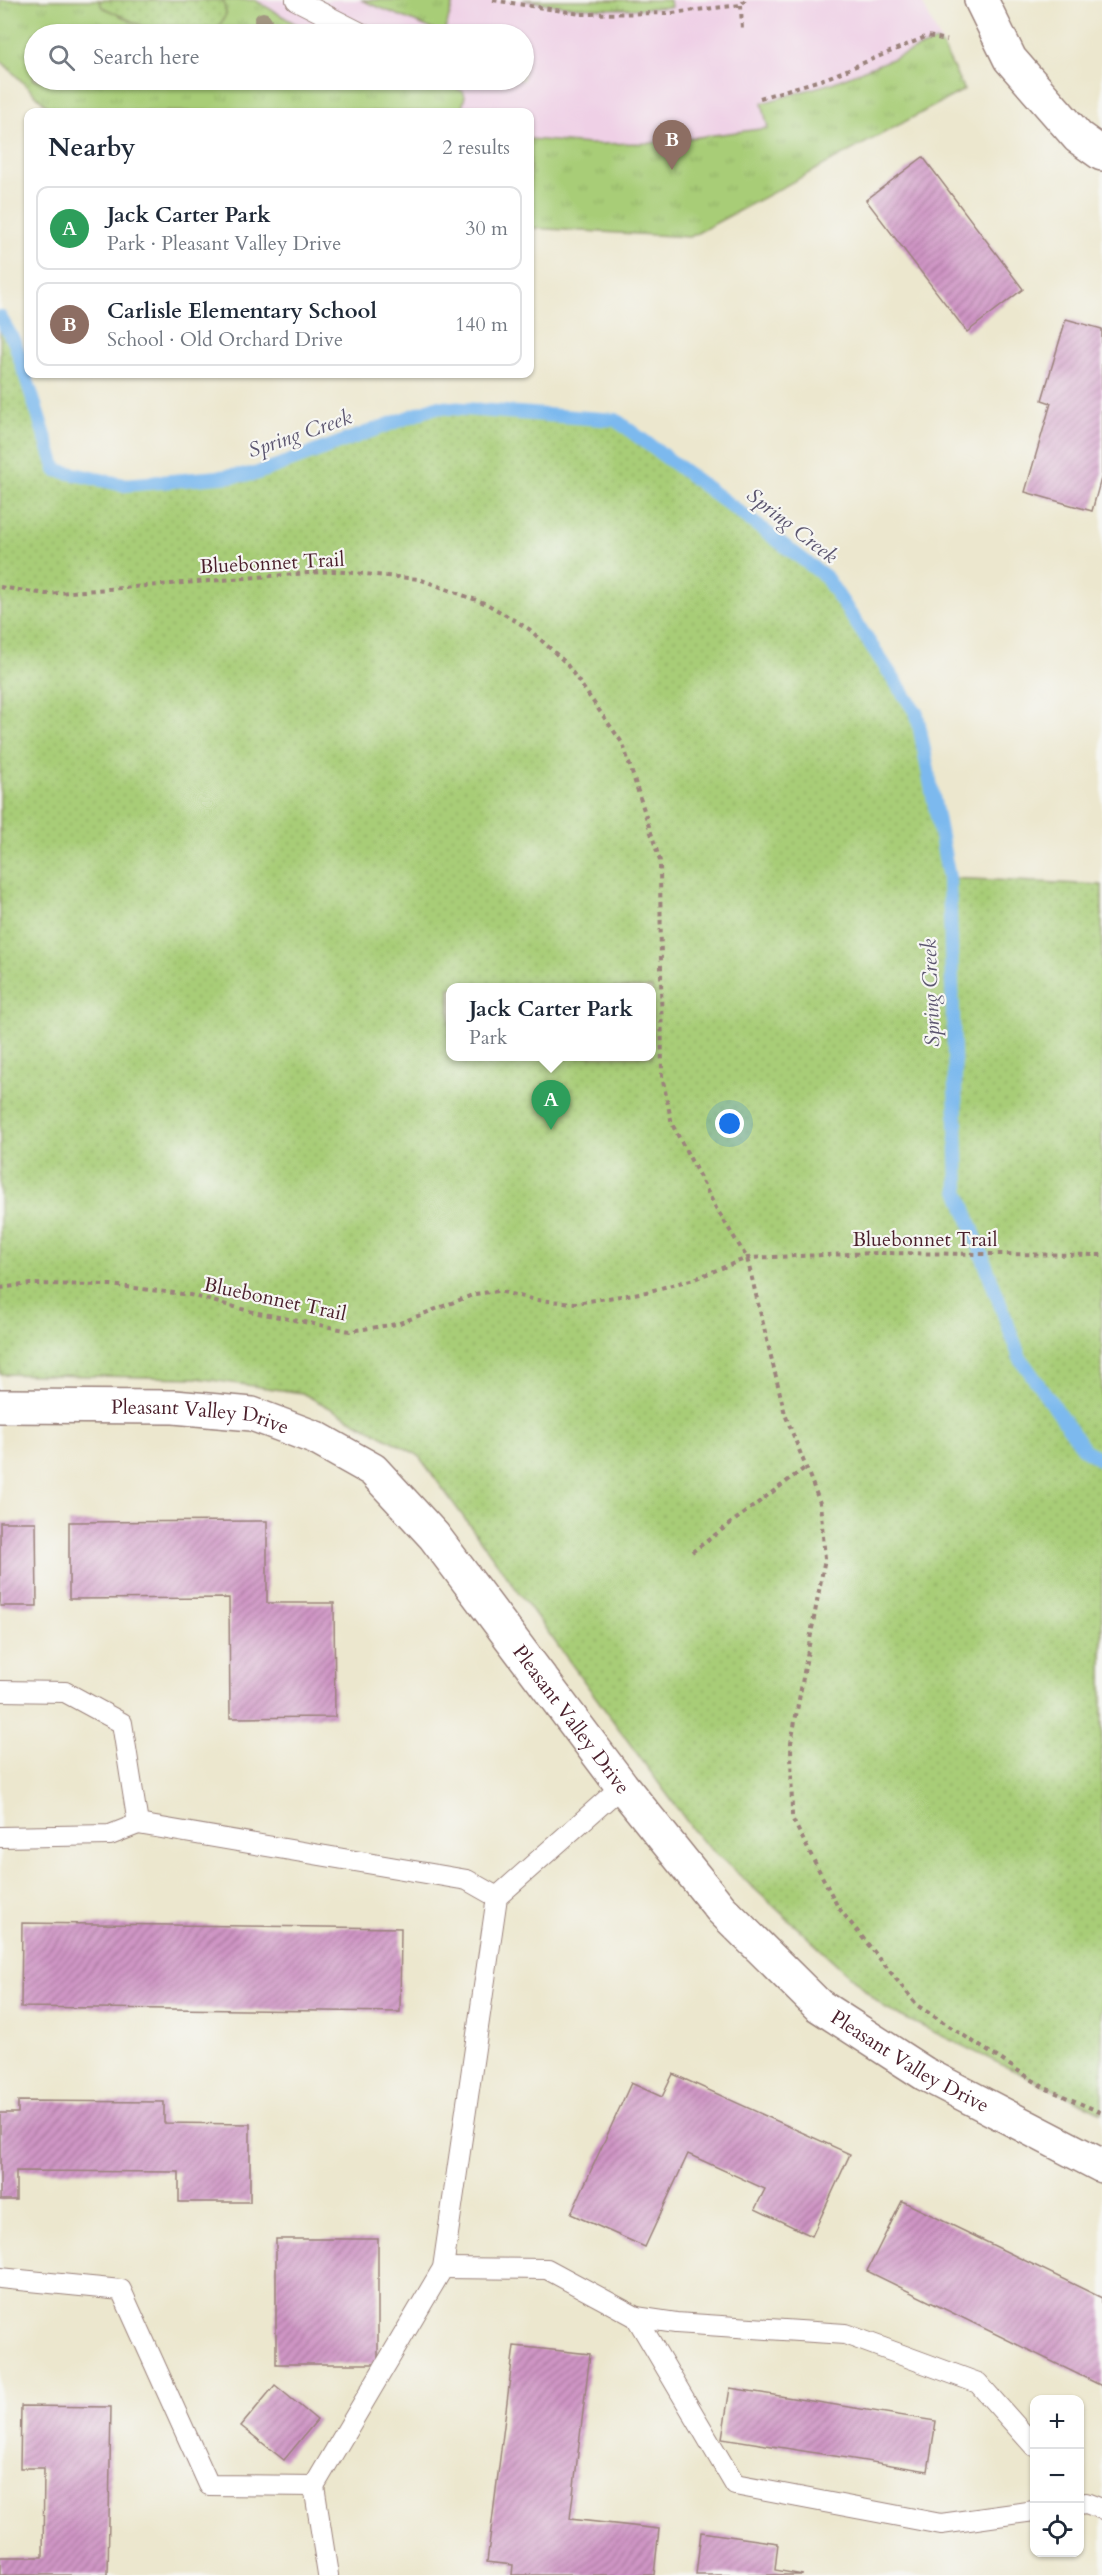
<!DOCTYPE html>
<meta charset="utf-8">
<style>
:root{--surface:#fff;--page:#f2f2f3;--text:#1f2937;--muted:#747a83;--line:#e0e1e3;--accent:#0f766e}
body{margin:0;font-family:Cardo,serif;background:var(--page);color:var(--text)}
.controls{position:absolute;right:18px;bottom:18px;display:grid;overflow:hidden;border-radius:12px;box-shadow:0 2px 4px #0004}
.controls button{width:54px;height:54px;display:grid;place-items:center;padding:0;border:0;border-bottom:2px solid var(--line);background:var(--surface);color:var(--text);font:30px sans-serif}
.you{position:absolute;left:730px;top:1124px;width:21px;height:21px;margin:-15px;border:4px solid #fff;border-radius:50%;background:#1a73e8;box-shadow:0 0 0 9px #1a73e833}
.badge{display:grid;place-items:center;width:39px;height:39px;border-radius:50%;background:var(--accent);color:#fff;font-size:20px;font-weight:700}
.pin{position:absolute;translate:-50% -50px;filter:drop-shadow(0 2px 3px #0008)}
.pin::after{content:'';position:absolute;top:32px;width:21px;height:18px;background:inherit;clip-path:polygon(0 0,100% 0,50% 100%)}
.popup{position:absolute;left:446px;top:983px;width:210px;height:78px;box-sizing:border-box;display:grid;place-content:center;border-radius:12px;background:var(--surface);filter:drop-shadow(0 2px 4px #0005);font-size:20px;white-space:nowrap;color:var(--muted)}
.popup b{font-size:22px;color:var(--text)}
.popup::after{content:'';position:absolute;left:50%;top:100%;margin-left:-12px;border:12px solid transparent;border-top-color:var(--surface)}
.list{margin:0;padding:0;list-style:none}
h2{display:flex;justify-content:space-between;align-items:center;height:78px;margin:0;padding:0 24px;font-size:26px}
h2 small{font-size:20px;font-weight:400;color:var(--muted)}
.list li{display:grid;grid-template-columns:39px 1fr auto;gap:18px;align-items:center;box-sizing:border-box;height:84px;margin:0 12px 12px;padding:0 12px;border:2px solid var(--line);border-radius:12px}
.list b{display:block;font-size:22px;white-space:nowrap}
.list p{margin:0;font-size:20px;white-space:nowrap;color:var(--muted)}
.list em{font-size:20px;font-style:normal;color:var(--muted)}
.icon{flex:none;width:33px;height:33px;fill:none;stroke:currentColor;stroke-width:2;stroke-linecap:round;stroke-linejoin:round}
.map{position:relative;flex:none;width:1102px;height:2575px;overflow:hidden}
.search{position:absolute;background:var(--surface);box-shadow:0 2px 4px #0004;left:24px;top:24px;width:510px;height:66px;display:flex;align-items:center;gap:15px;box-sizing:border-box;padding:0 21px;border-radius:33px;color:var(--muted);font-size:22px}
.panel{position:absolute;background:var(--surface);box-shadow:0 2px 4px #0004;left:24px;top:108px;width:510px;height:270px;border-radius:12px}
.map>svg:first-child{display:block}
</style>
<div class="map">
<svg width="1102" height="2575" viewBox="0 0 1102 2575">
<defs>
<pattern id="grass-tufts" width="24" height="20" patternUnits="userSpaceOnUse" patternTransform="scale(1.5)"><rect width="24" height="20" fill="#a8cd77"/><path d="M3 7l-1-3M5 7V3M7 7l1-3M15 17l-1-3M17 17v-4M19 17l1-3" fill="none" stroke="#92b067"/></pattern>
<pattern id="park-dots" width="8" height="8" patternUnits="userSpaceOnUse" patternTransform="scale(1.5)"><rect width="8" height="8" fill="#a8cd77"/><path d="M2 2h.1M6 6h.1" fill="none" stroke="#92b067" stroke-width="1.8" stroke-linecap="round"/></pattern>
<pattern id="building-hatch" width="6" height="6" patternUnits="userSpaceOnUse" patternTransform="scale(1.5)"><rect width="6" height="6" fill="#cf95c5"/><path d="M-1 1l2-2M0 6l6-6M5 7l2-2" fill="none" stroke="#aa79a0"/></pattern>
</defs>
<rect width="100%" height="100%" fill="#f6f6f2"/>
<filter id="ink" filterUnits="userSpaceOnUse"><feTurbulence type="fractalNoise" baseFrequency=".0167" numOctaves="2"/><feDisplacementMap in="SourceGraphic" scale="12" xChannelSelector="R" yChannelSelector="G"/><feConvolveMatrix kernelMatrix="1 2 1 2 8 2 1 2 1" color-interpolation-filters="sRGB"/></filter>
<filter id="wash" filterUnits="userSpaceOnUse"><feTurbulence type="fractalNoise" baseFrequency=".008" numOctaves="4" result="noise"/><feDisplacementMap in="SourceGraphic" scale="24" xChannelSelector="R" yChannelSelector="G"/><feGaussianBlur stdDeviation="1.35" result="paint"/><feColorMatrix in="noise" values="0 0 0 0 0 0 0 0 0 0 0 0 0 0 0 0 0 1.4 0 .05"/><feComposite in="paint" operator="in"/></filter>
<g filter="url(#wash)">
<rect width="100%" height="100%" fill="#ece7ce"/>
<path fill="#efd0e6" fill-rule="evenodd" d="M0 0H921L964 90 690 237 530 228V112H56L50 109 0 60ZM34 34H524V80H34Z"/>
<g fill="url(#grass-tufts)" stroke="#797651" stroke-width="1.5">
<path d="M0 0H99L102 7 159 34H34V80H427L463 91 465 96 461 112H56L50 109 0 60Z"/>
<path d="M223 0H255L313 34H215L226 14Z"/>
<path d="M361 0H454L444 34Z"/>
<path d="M523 0H670L671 7C621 11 572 9 523 0Z"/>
<path d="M936 41 943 47 964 90 690 237 530 228V139L589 144 651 143 768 128 762 103 832 83Z"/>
</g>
<g fill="url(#park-dots)" stroke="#797651" stroke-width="1.5" fill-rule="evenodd">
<path d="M99 0H223L226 14 215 34H159L102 7Z"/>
<path d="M0 317 15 343 56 470 124 485 255 474 436 407 616 420 825 576 917 714 949 878 1102 885V2113L886 2009 699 1838 418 1455 302 1393 197 1378 0 1374ZM450 988H652V1056H450Z"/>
</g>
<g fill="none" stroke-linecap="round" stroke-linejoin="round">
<path stroke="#7bb9ee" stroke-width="14" d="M0 317 15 343 56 470 124 485 255 474 436 407 616 420 825 576 917 714 949 878 958 1190 1020 1358 1084 1449 1102 1461"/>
</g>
<g id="blocks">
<g fill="url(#building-hatch)">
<path d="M923 157 1023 289 967 332 866 200Z"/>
<path d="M1066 319 1102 329V475L1092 511 1025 492 1051 403 1042 400Z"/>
<path d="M267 1521V1603H334L335 1717 230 1718 229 1598 69 1599V1522Z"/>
<path d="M0 1522H36L37 1606H0Z"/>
<path d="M22 1923 401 1928 400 2012 21 2007Z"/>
<path d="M673 2074 850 2154 812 2236 755 2209 765 2189 688 2154 645 2247 571 2214 631 2083 662 2097Z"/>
<path d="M18 2101 164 2102V2123L250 2124V2202H179V2172L16 2171V2200H0V2113H18Z"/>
<path d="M902 2201 1102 2298V2386L867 2271Z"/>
<rect x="276" y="2239" width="102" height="125"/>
<path d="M514 2346 590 2354 570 2519 659 2529 654 2575H512L513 2565 487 2562Z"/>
<path d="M275 2385 317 2420 284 2460 241 2426Z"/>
<path d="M730 2388 936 2421 928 2471 722 2438Z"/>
<path d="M21 2406 111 2407 108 2575H0V2557H43L44 2468H20Z"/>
<path d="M701 2532 778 2543 775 2570 803 2575H696Z"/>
</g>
</g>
</g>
<g filter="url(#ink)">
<use href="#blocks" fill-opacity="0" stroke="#9b837c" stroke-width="1.5"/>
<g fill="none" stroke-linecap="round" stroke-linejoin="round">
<g stroke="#9b837c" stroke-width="22">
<g id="service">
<path d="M296 0 363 34"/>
<path d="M0 1691 65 1692 122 1723 138 1824 110 1835 0 1837"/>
<path d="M138 1824 467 1880 497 1897"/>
<path d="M443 2268 547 2269 636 2317 735 2485 941 2524 1034 2511"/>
<path d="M0 2278 121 2290 209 2485 314 2486 443 2268 497 1897 622 1786"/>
<path d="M636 2317 676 2323 845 2334 978 2383 1034 2446"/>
<path d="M314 2486 328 2575"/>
<path d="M1080 2504 1086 2503 1102 2509"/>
</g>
</g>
<g stroke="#9b837c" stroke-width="36">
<g id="tertiary">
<path d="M981 0 1010 59 1078 137 1102 154"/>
<path id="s1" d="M0 1406 174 1407 252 1414 316 1438 373 1470 434 1536 622 1786 721 1909 818 2005 925 2074 1102 2166"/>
</g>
</g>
<g stroke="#9b837c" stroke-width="4" stroke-dasharray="4.5 4.5" stroke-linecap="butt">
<path d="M493 0 581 14 671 13 741 5 745 0"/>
<path d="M741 5 742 31"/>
<path d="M760 98 827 78 928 36 947 40"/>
<path d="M0 587 46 594 333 571 419 579 487 604 529 629 565 662 623 744 660 861 662 1076 672 1124 716 1208 747 1258 785 1414 820 1503 825 1558 791 1743 792 1818 838 1907 918 2006 1045 2088 1102 2113"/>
<path d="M0 1288 30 1284 111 1285 190 1295 253 1312 350 1331 397 1324 475 1294 498 1291 536 1300 576 1303 646 1292 694 1279 747 1258 876 1253 1102 1255"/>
<path d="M692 1552 806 1467"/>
</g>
<use href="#service" stroke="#fff" stroke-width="20"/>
<use href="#tertiary" stroke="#fff" stroke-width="33"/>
</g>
<circle fill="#a29681" cx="263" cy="21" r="9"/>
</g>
<g text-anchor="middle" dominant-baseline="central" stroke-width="4.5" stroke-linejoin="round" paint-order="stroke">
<g font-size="20" fill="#4a1f2b" stroke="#f6f6f2">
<text transform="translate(272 563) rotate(-3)">Bluebonnet Trail</text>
<text x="925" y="1239">Bluebonnet Trail</text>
<text transform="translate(275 1299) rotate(12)">Bluebonnet Trail</text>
<text stroke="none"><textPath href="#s1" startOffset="201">Pleasant Valley Drive</textPath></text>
<text stroke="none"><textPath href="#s1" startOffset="705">Pleasant Valley Drive</textPath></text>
<text stroke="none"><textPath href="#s1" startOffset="1191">Pleasant Valley Drive</textPath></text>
</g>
<g font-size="21" font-style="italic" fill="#5b556f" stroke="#f6f6f2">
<text transform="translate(300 434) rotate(-19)">Spring Creek</text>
<text transform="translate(792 526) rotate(38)">Spring Creek</text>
<text transform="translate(931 993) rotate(-92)">Spring Creek</text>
</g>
</g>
</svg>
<div class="controls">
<button>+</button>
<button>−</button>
<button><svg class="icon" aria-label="locate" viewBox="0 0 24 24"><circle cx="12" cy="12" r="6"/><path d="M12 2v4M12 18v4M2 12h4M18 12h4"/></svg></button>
</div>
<div class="you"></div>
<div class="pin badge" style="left:551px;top:1130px;background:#2e9e5b">A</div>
<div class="popup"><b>Jack Carter Park</b>Park</div>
<div class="pin badge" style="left:672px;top:170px;background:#8d6e63">B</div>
<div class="search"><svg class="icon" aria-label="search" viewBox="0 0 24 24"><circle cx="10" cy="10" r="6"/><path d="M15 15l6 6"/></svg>Search here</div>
<section class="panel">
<h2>Nearby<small>2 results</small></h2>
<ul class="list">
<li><span class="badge" style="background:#2e9e5b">A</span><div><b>Jack Carter Park</b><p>Park · Pleasant Valley Drive</p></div><em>30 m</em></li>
<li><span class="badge" style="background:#8d6e63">B</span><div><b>Carlisle Elementary School</b><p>School · Old Orchard Drive</p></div><em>140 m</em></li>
</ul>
</section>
</div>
